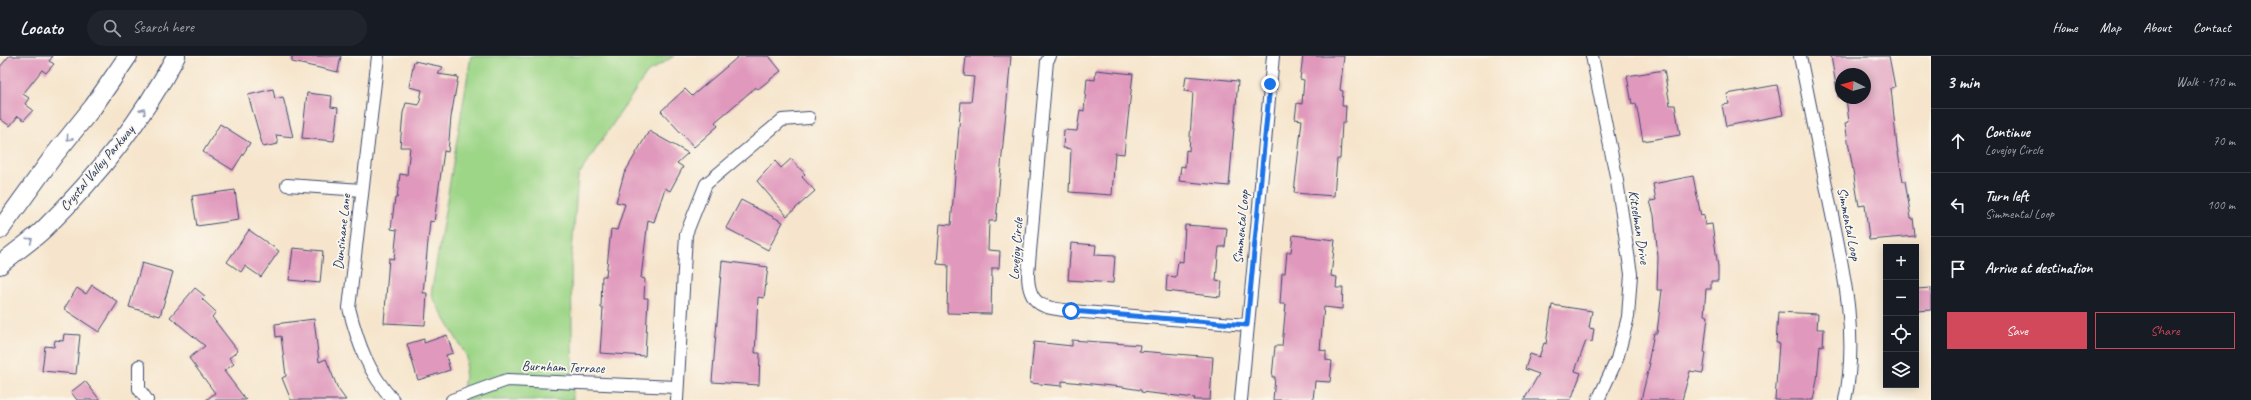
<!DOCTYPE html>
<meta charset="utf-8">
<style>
:root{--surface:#171b24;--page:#20242c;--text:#f1f3f6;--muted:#9ea1a6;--line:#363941;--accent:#d1495b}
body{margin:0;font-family:Caveat,sans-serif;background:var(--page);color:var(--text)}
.controls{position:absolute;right:12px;bottom:12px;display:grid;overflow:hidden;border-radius:0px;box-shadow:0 2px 10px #0003}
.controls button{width:36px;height:36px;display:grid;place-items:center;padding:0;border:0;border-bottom:1px solid var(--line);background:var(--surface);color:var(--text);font:20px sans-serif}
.compass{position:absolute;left:1835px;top:12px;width:36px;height:36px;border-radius:50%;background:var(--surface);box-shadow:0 2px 10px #0003;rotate:275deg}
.stop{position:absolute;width:12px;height:12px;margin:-9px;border:3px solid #1a73e8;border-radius:50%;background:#fff}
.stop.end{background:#1a73e8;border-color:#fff;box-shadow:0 1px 4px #0008}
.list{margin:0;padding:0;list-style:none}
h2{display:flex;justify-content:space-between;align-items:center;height:52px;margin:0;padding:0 16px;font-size:17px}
h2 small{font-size:13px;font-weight:400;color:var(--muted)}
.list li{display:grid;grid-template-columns:26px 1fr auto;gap:12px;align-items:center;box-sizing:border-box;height:64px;padding:0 16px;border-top:1px solid var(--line)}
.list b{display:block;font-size:15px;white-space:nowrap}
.list p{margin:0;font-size:13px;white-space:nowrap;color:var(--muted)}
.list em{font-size:13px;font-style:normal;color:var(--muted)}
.actions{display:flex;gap:8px;padding:12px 16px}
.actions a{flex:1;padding:9px 0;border:1px solid var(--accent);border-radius:0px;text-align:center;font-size:14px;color:var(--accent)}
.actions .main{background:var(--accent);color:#fff}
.icon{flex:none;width:22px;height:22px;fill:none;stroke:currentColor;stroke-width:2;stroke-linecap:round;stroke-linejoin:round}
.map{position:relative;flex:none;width:1931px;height:344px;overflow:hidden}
header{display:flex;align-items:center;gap:24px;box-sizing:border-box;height:56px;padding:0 20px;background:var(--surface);border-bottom:1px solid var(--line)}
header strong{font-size:19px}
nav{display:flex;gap:22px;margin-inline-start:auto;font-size:14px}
.search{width:280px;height:36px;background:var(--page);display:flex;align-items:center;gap:10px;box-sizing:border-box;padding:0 14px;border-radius:22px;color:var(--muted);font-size:15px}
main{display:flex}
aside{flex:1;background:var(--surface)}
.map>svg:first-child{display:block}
</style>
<header>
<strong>Locato</strong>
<div class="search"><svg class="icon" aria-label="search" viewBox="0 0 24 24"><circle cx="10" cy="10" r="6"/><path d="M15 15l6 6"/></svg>Search here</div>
<nav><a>Home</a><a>Map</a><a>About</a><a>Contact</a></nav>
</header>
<main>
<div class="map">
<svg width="1931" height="344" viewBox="0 0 1931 344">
<rect width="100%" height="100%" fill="#fbf7ec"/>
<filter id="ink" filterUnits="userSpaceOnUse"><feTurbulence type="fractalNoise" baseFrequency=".025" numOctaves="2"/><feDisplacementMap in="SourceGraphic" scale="8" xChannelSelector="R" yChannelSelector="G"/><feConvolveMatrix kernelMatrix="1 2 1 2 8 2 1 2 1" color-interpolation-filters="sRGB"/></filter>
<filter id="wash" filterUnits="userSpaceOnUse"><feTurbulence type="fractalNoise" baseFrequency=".012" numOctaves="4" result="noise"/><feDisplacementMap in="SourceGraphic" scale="16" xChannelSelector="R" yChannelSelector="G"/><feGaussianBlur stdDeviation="0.9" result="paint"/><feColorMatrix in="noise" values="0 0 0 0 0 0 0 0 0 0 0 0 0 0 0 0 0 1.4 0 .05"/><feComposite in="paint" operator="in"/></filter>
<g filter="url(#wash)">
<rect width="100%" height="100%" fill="#f6e5cc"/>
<path fill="#9ed688" stroke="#5c8273" d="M471 0H674L647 17 578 120 571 208 573 344H462L467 301 431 239Z"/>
<g id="blocks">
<g fill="#e098bc">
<path d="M9 0H53L49 5 54 8 46 17 42 14 23 38 29 42 25 48 33 54 24 64 18 60 10 70 0 63V11Z"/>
<path d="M292 0H341L338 16 292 6Z"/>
<path d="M739 0H769L781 15 758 33 756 31 715 66 718 70 694 91 661 55 685 33 692 40Z"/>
<path d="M966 0H1011L996 165H989L988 194 1000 195 999 212H992L991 258 947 257 948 209 937 208 940 168 951 169 961 46H971L974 21 964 20Z"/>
<path d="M1303 0H1344L1340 34 1343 35 1342 50H1346L1345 67H1342L1340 103H1337L1334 140 1294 137 1302 64 1295 63 1297 47 1302 48 1304 24 1300 23Z"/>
<path d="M1831 0H1889L1895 31 1891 32 1897 91 1903 125H1905L1911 162H1913L1915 180 1869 184 1865 149 1859 150 1845 67 1849 66 1846 42H1865V18H1841V41H1838Z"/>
<path d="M414 5 443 11 438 18 458 21 451 61 448 96 444 95 434 166 430 165 423 237H427L425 269 384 267 389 202 394 203 397 174 391 173 395 142H397L400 118 407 119 410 91H400L403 57 406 47 419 49 422 34 409 31Z"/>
<path d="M1096 14 1133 18 1124 98 1115 97 1112 139 1069 136 1071 93 1063 92 1064 74 1077 75 1080 54 1084 55 1087 23 1095 24Z"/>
<path d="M1664 14 1670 49H1675L1680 79 1643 85 1636 47 1632 48 1627 20Z"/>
<path d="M1186 20 1238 25 1229 130 1179 125 1181 110 1185 111 1186 94 1189 95 1192 52 1193 36 1184 35Z"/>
<path d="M1777 29 1783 59 1726 70 1722 49 1729 48 1727 38Z"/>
<path d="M273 33 275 43 283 41 293 81 276 79 278 88 263 91 248 39Z"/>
<path d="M307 37 332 40 331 51 338 52 334 85 302 82Z"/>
<path d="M220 68 250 87 233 114 203 96Z"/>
<path d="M649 75 688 97 677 107 683 111 670 135 665 132 654 166 648 164 641 222 645 223 644 242H648L645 300 600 297 603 252H601L602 220H606L611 173 617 174 625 148 616 146 624 118Z"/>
<path d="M791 103 805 118 802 121 815 135 787 160 757 125 775 105 781 112Z"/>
<path d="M1693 120 1701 160 1704 159 1705 169 1712 168 1718 211V225H1711V233H1706L1704 259 1708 260 1704 296 1706 297 1703 317 1690 315 1682 344H1641L1650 307H1648L1654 277H1657L1662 234H1657L1658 201 1654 159 1650 145 1656 144 1653 128Z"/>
<path d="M235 134 239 164 197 170 192 140Z"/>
<path d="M741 144 783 166 768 194 726 172Z"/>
<path d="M1185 169 1227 172 1225 191H1219L1218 200 1216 225 1222 226 1220 241 1166 235 1167 220 1176 221 1178 205 1183 206Z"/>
<path d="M249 174 279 195 261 221 245 210 241 216 227 206Z"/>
<path d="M1293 179 1335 184 1331 220 1337 221 1336 232H1343L1342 253 1324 251 1320 294 1326 295V304L1332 305 1330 326 1315 325 1313 344H1273L1275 321H1272L1275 290H1282L1286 248H1280L1282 217H1285L1287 196H1291Z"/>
<path d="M1071 187 1096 189 1095 199 1115 200 1113 227 1068 224Z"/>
<path d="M293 192 323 195 320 227 289 224Z"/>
<path d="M722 205 768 211 764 242 758 241 755 297H760L759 329 712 326Z"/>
<path d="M142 207 173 216 160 260 129 251Z"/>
<path d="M92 229 118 246 99 276 64 253 77 232 86 238Z"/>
<path d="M195 232 205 240 202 243 216 256 212 261 238 295 229 302 234 308 224 315 246 344H206L215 337 189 302 205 290 170 261Z"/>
<path d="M1931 232V254L1916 255V233Z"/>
<path d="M1552 249 1592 255 1589 272 1594 273 1592 286 1586 285 1575 315 1581 317 1571 344H1524L1539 318 1525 313 1530 298 1539 301 1544 287 1546 288Z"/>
<path d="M1778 256 1818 258 1817 273H1824L1823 290 1820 289 1817 324 1813 344H1775L1779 287H1776Z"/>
<path d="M314 263 319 306 326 303 338 333 346 344H291L282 322 286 320 281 280 276 281 275 268Z"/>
<path d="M64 278 80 279 76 318 42 315 45 290 54 291 55 284 63 285Z"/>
<path d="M447 279 453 297 446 299 450 314 418 324 407 288 424 283V287Z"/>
<path d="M1072 284 1140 289 1139 295 1213 301 1210 344H1194L1195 342 1141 336V334L1122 331 1062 325V330L1030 327 1034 286 1072 290Z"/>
<path d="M85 325 100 344H77L71 336Z"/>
</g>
</g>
</g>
<g filter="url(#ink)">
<use href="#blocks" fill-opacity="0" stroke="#3c4a6e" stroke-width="1"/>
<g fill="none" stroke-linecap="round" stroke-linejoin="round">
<g stroke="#3c4a6e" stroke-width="14">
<g id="street">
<path d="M378 0 349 252C358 288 368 316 393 344"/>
<path d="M1050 0 1047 5 1028 218C1028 250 1044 252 1071 255L1247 269"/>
<path d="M1592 0 1617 125 1631 218 1628 261 1617 303 1598 344"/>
<path d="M1800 0C1810 50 1820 99 1830 149 1843 212 1859 280 1845 344"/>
<path d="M287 129 362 134"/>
<path d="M139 310V333L147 344"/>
<path d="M452 344 507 324 677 331"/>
<path d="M677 344 686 178 706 128 782 64 809 62"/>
<path d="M1241 344 1273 0"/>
</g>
</g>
<g stroke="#3c4a6e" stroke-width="20">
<g id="secondary">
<path d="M0 174 55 98 93 51 128 0"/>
<path d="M0 209C14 196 31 186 45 172 96 122 142 64 176 0"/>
</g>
</g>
<use href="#street" stroke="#fff" stroke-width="12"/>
<use href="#secondary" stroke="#fff" stroke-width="18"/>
</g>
<defs><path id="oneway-chevron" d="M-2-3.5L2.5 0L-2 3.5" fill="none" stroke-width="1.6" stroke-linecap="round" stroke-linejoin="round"/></defs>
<g stroke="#8d97ae">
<use href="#oneway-chevron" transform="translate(143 55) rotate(-55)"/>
<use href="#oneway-chevron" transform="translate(69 82) rotate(130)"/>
<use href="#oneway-chevron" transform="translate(30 184) rotate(-38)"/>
</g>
</g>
<g fill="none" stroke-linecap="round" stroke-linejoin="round" filter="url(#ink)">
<path stroke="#1a73e8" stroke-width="5" d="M1071 255 1247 269 1270 28"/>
</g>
<g text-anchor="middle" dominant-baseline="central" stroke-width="3.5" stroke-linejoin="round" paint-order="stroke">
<g font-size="14" fill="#1b2f5e" stroke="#fbf7ec">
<text transform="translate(97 112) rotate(-50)">Crystal Valley Parkway</text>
<text transform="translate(1849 168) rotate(79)">Simmental Loop</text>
<text transform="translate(1241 171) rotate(-85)">Simmental Loop</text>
<text transform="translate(1639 171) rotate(81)">Kitselman Drive</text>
<text transform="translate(342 176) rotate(-84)">Dunsinane Lane</text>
<text transform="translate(1016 193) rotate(-86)">Lovejoy Circle</text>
<text transform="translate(563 311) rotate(2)">Burnham Terrace</text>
</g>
</g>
</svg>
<div class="controls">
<button>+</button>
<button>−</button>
<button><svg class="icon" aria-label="locate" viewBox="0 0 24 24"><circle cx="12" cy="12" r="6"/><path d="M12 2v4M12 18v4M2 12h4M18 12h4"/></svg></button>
<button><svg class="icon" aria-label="layers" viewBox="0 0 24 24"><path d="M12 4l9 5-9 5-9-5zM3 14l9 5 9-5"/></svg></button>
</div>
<svg class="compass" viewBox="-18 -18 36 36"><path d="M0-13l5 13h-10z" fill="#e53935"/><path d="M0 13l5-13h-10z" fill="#9ea1a6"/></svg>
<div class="stop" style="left:1071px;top:255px"></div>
<div class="stop end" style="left:1270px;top:28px"></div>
</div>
<aside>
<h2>3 min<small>Walk · 170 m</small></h2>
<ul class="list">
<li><svg class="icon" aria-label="ahead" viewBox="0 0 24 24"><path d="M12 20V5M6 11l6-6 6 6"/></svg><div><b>Continue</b><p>Lovejoy Circle</p></div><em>70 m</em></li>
<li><svg class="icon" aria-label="left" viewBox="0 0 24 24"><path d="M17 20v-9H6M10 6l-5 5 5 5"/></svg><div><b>Turn left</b><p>Simmental Loop</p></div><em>100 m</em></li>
<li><svg class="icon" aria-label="arrive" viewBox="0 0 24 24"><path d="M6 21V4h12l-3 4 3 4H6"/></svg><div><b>Arrive at destination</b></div></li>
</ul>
<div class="actions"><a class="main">Save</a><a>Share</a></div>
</aside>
</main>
